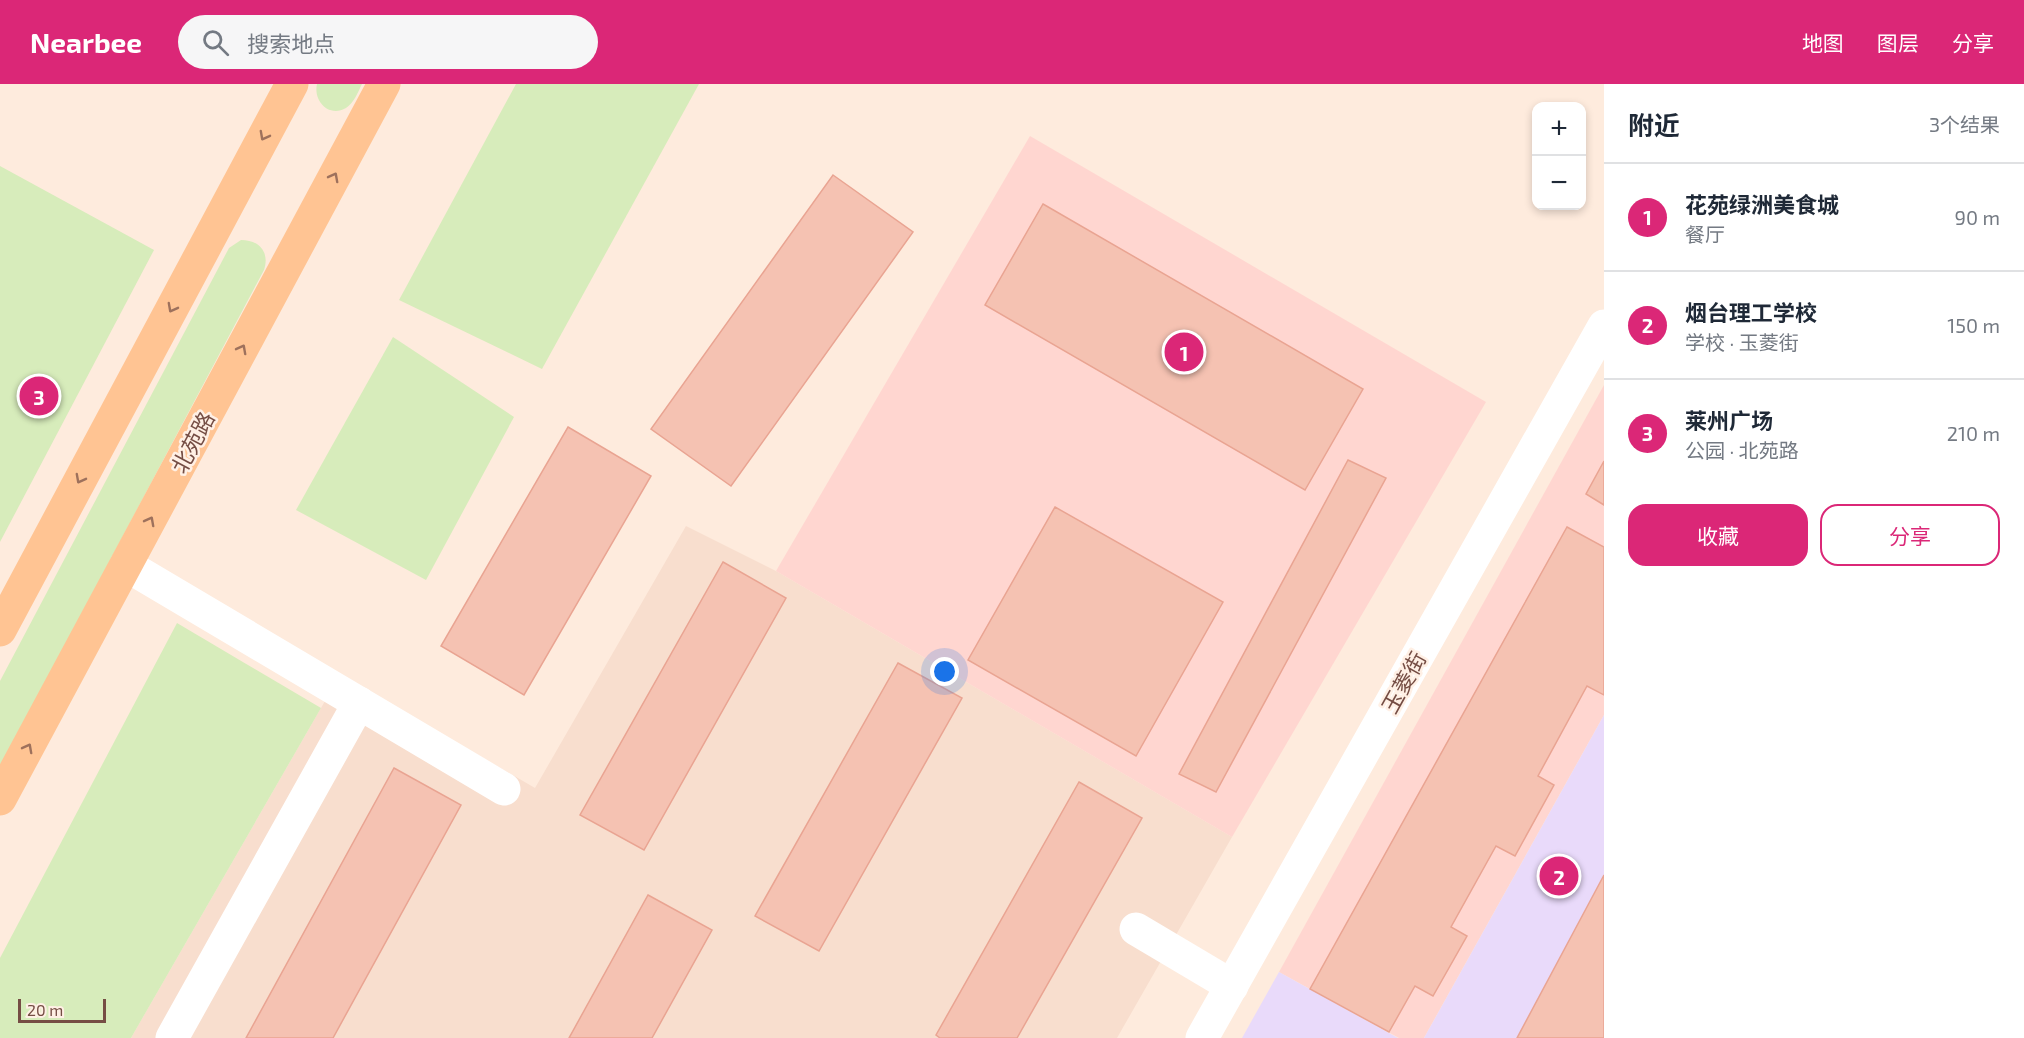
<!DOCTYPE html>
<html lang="zh">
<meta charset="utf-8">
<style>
:root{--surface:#fff;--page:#f6f6f7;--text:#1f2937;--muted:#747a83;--line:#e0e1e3;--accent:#db2777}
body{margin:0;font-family:"Exo 2","Noto Sans SC",sans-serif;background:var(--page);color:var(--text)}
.controls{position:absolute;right:18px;top:18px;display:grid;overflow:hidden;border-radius:12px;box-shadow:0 3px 9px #0003}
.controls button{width:54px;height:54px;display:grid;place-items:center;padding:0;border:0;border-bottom:2px solid var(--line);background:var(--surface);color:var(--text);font:30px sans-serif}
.scale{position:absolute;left:18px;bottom:15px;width:88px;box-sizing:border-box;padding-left:6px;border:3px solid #754d44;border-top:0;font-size:16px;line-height:21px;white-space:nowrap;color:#754d44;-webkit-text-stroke:4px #fff0e5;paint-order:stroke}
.you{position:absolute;left:945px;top:588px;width:21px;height:21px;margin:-15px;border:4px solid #fff;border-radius:50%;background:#1a73e8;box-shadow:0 0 0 9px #1a73e833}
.badge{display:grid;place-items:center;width:39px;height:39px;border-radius:50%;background:var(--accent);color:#fff;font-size:20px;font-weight:700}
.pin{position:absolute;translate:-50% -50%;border:3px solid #fff;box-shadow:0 2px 6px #0006}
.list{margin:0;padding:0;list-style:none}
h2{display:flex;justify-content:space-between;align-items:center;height:78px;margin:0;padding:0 24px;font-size:26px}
h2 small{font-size:20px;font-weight:400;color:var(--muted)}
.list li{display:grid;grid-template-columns:39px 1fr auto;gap:18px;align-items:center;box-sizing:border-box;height:108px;padding:0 24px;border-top:2px solid var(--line)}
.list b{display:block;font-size:22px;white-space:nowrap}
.list p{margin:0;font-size:20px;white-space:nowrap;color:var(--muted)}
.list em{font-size:20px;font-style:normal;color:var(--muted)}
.actions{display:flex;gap:12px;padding:18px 24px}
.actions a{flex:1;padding:14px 0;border:2px solid var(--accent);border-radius:18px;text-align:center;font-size:21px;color:var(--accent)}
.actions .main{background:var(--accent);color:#fff}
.icon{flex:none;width:33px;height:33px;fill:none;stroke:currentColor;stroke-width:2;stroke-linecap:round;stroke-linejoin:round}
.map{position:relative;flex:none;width:1604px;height:954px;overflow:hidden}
header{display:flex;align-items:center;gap:36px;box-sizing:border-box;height:84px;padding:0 30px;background:var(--accent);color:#fff}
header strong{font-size:28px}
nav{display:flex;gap:33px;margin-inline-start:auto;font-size:21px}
.search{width:420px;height:54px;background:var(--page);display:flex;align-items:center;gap:15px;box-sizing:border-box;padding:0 21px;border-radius:33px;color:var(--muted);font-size:22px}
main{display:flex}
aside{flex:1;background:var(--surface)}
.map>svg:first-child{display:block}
</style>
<header>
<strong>Nearbee</strong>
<div class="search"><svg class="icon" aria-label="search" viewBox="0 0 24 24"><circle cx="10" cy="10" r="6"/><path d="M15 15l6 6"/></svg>搜索地点</div>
<nav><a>地图</a><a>图层</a><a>分享</a></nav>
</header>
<main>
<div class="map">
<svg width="1604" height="954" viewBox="0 0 1604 954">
<rect width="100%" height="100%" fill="#feebdd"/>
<path fill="#f8dece" d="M686 442 776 487 1232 753 1117 954H131L340 591 535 704Z"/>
<g fill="#ffd6d0">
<path d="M1030 52 1486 318 1232 753 776 487Z"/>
<path d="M1604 301V631L1424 954H1399L1279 888Z"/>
</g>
<g fill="#e9dafa">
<path d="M1604 631V954H1424Z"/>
<path d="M1279 888 1398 954H1242Z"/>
</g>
<g fill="#d7ecbb">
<path d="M317 0H362C358 8 354 19 346 24 329 34 313 17 317 0Z"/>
<path d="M516 0H699L542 285 399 216Z"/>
<path d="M0 82 154 166 0 458Z"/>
<path d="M241 156C259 156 270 168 264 186L0 684V597L229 164Z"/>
<path d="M393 253 514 333 426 496 296 426Z"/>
<path d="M177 539 321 624 131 954H0V874Z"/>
</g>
<g fill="#f5c2b2" stroke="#e9a492" stroke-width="1.5">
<path d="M833 91 913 148 731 402 651 345Z"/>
<path d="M1043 120 1363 305 1305 406 985 221Z"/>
<path d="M568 343 651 392 524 611 441 562Z"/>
<path d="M1348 376 1386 394 1216 708 1179 690Z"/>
<path d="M1604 377V421L1586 410Z"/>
<path d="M1055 423 1223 518 1136 672 968 576Z"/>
<path d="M1567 443 1604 463V611L1587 602 1538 692 1554 701 1515 772 1496 762 1451 843 1467 852 1433 912 1415 902 1389 948 1310 905Z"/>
<path d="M723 478 786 514 644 766 580 731Z"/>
<path d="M898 579 962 614 819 867 755 832Z"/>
<path d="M394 684 461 721 333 954H246Z"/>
<path d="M1079 698 1142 734 1017 954H940L936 951Z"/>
<path d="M1604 791V954H1517Z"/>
<path d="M648 811 712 846 652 954H569Z"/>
</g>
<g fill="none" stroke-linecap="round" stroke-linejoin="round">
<g stroke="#fff" stroke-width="33">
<path d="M126 481 504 705"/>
<path d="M1136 845 1232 902"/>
<path d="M172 954 359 619"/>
</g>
<path stroke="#fff" stroke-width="33" d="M1202 954 1604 242"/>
<g stroke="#ffc493" stroke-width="33">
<path d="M0 546 292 0"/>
<path d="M0 715 384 0"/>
</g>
</g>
<defs><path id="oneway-chevron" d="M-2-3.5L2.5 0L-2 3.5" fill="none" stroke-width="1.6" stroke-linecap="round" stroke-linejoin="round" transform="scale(1.5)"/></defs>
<g stroke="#9e715c">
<use href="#oneway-chevron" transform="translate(264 52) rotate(118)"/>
<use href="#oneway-chevron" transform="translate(334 93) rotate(-62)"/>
<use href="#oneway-chevron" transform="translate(172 224) rotate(118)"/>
<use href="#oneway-chevron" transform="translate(242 265) rotate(-62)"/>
<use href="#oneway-chevron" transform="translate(80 395) rotate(118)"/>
<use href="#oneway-chevron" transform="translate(150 437) rotate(-62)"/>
<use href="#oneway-chevron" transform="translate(28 664) rotate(-62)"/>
</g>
<g text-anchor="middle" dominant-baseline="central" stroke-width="5" stroke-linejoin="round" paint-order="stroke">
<g font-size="22" fill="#754d44" stroke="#fff0e5">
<text transform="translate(192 358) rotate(-62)">北苑路</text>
<text transform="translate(1403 598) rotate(-61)">玉菱街</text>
</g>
</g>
</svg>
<div class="controls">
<button>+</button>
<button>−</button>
</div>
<div class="scale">20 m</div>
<div class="you"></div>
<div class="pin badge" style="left:1184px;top:268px">1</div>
<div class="pin badge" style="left:1559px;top:792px">2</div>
<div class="pin badge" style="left:39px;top:312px">3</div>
</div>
<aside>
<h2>附近<small>3个结果</small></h2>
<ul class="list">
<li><span class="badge">1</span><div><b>花苑绿洲美食城</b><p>餐厅</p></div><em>90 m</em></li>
<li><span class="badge">2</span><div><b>烟台理工学校</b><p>学校 · 玉菱街</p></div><em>150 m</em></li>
<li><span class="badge">3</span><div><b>莱州广场</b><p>公园 · 北苑路</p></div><em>210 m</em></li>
</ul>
<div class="actions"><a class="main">收藏</a><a>分享</a></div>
</aside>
</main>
